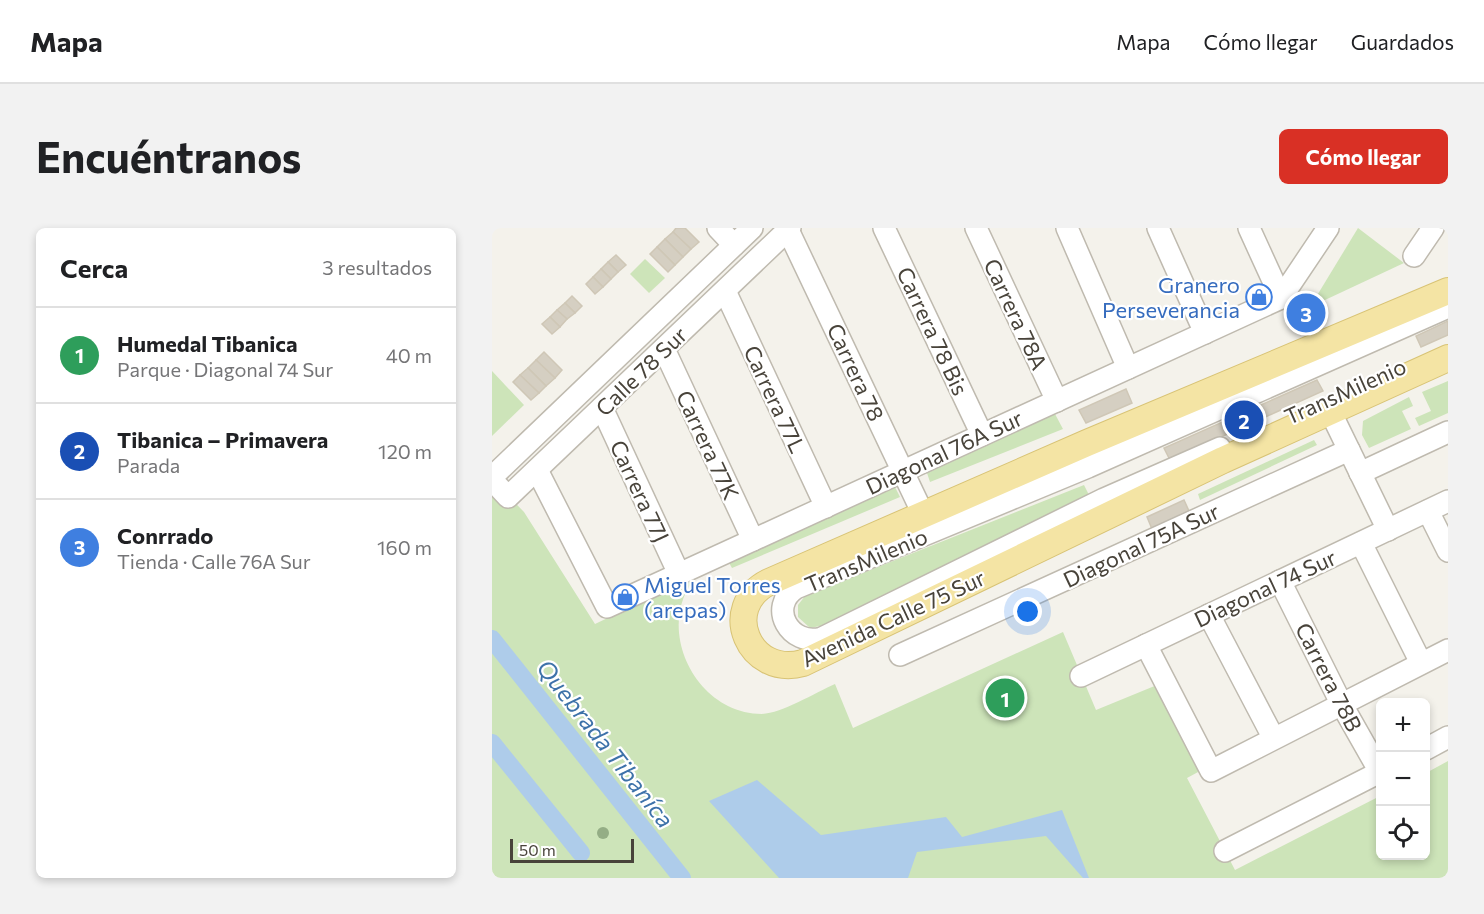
<!DOCTYPE html>
<html lang="es">
<meta charset="utf-8">
<style>
:root{--surface:#fff;--page:#f2f2f2;--text:#202124;--muted:#757577;--line:#e0e0e0;--accent:#d93025}
body{margin:0;font-family:Commissioner,sans-serif;background:var(--page);color:var(--text)}
.controls{position:absolute;right:18px;bottom:18px;display:grid;overflow:hidden;border-radius:9px;box-shadow:0 3px 9px #0003}
.controls button{width:54px;height:54px;display:grid;place-items:center;padding:0;border:0;border-bottom:2px solid var(--line);background:var(--surface);color:var(--text);font:30px sans-serif}
.scale{position:absolute;left:18px;bottom:15px;width:124px;box-sizing:border-box;padding-left:6px;border:3px solid #48433a;border-top:0;font-size:16px;line-height:21px;white-space:nowrap;color:#48433a;-webkit-text-stroke:4px #fff;paint-order:stroke}
.you{position:absolute;left:536px;top:384px;width:21px;height:21px;margin:-15px;border:4px solid #fff;border-radius:50%;background:#1a73e8;box-shadow:0 0 0 9px #1a73e833}
.badge{display:grid;place-items:center;width:39px;height:39px;border-radius:50%;background:var(--accent);color:#fff;font-size:20px;font-weight:700}
.pin{position:absolute;translate:-50% -50%;border:3px solid #fff;box-shadow:0 2px 6px #0006}
.list{margin:0;padding:0;list-style:none}
h2{display:flex;justify-content:space-between;align-items:center;height:78px;margin:0;padding:0 24px;font-size:26px}
h2 small{font-size:20px;font-weight:400;color:var(--muted)}
.list li{display:grid;grid-template-columns:39px 1fr auto;gap:18px;align-items:center;box-sizing:border-box;height:96px;padding:0 24px;border-top:2px solid var(--line)}
.list b{display:block;font-size:22px;white-space:nowrap}
.list p{margin:0;font-size:20px;white-space:nowrap;color:var(--muted)}
.list em{font-size:20px;font-style:normal;color:var(--muted)}
.icon{flex:none;width:33px;height:33px;fill:none;stroke:currentColor;stroke-width:2;stroke-linecap:round;stroke-linejoin:round}
.map{position:relative;flex:none;width:956px;height:650px;overflow:hidden;border-radius:9px}
header{display:flex;align-items:center;gap:36px;box-sizing:border-box;height:84px;padding:0 30px;background:var(--surface);border-bottom:2px solid var(--line)}
header strong{font-size:28px}
nav{display:flex;gap:33px;margin-inline-start:auto;font-size:21px}
.intro{display:flex;align-items:center;justify-content:space-between;box-sizing:border-box;height:144px;padding:0 36px}
h1{margin:0;font-size:42px}
.button{padding:15px 27px;border-radius:9px;background:var(--accent);color:#fff;font-size:21px;font-weight:700}
main{display:flex;gap:36px;padding:0 36px}
aside{flex:1;background:var(--surface);border-radius:9px;box-shadow:0 3px 9px #0003}
.map>svg:first-child{display:block}
</style>
<header>
<strong>Mapa</strong>
<nav><a>Mapa</a><a>Cómo llegar</a><a>Guardados</a></nav>
</header>
<div class="intro"><h1>Encuéntranos</h1><a class="button">Cómo llegar</a></div>
<main>
<aside>
<h2>Cerca<small>3 resultados</small></h2>
<ul class="list">
<li><span class="badge" style="background:#2e9e5b">1</span><div><b>Humedal Tibanica</b><p>Parque · Diagonal 74 Sur</p></div><em>40 m</em></li>
<li><span class="badge" style="background:#1a4fb4">2</span><div><b>Tibanica – Primavera</b><p>Parada</p></div><em>120 m</em></li>
<li><span class="badge" style="background:#3f7fe0">3</span><div><b>Conrrado</b><p>Tienda · Calle 76A Sur</p></div><em>160 m</em></li>
</ul>
</aside>
<div class="map">
<svg width="956" height="650" viewBox="0 0 956 650">
<rect width="100%" height="100%" fill="#f4f2eb"/>
<g fill="#cde4b9">
<path d="M866 0 912 35 818 79Z"/>
<path d="M153 31 173 50 157 65 138 46Z"/>
<path d="M0 143 32 177 0 208Z"/>
<path d="M956 153V185L927 198 923 190 939 183 930 164Z"/>
<path d="M917 169 921 178 910 183 919 201 877 220 870 207 871 193Z"/>
<path d="M563 186 571 201 438 254 435 245Z"/>
<path d="M822 212 825 217 708 272 706 266Z"/>
<path d="M0 251 32 284 103 396 206 347C160 396 202 486 270 486 290 485 323 465 343 456L361 500 571 404 604 482 665 457 708 543 695 550 743 642 888 568V628H934V545L956 533V650H5L0 644Z"/>
<path d="M592 257 598 269 333 397 318 400 306 389V377L313 368Z"/>
<path d="M403 259 408 269 240 340 236 333Z"/>
</g>
<path fill="#aeccea" d="M265 552 329 607 454 589 470 609 570 582 597 650H591L554 608 425 624 416 650H287L217 573Z"/>
<g fill="none" stroke-linecap="round" stroke-linejoin="round">
<g stroke="#aeccea" stroke-width="18">
<path d="M0 411 190 650"/>
<path d="M0 515 89 625"/>
</g>
</g>
<g fill="#d5cfc2" stroke="#cfc7b6" stroke-width="1.5">
<path d="M184 0H193L207 14 199 21 181 4Z"/>
<path d="M181 4 199 21 191 29 173 11Z"/>
<path d="M173 11 191 29 183 37 165 19Z"/>
<path d="M165 19 183 37 176 44 158 26Z"/>
<path d="M124 27 134 37 126 44 116 34Z"/>
<path d="M116 34 126 44 119 51 109 41Z"/>
<path d="M109 41 119 51 111 59 101 49Z"/>
<path d="M101 49 111 59 103 66 94 56Z"/>
<path d="M80 68 90 78 83 85 73 75Z"/>
<path d="M73 75 83 85 75 91 65 82Z"/>
<path d="M65 82 75 91 68 99 58 89Z"/>
<path d="M58 89 68 99 60 106 50 96Z"/>
<path d="M956 93V107L929 119 924 108Z"/>
<path d="M52 124 70 142 63 150 44 132Z"/>
<path d="M44 132 63 150 54 158 36 140Z"/>
<path d="M36 140 54 158 47 165 28 147Z"/>
<path d="M28 147 47 165 39 172 21 154Z"/>
<path d="M825 152 831 163 678 232 672 220Z"/>
<path d="M634 161 640 175 594 195 587 182Z"/>
<path d="M692 272 697 283 660 301 655 289Z"/>
</g>
<g fill="none" stroke-linecap="round" stroke-linejoin="round">
<g stroke="#bfbaaf" stroke-width="24">
<g id="minor">
<path d="M226 0 242 17"/>
<path d="M392 0 490 207"/>
<path d="M484 0 565 173"/>
<path d="M575 0 636 140"/>
<path d="M666 0 713 105"/>
<path d="M757 0 789 70"/>
<path d="M296 2 431 286"/>
<path d="M922 28 941 0"/>
<path d="M233 63 334 279"/>
<path d="M789 70 836 0"/>
<path d="M172 121 261 312"/>
<path d="M110 180 187 346"/>
<path d="M838 183 896 302"/>
<path d="M728 220 612 271 330 410C298 419 275 379 304 360L596 239 956 79"/>
<path d="M45 242 115 379 789 70"/>
<path d="M868 245 956 204"/>
<path d="M0 249 260 0"/>
<path d="M0 252 16 269 298 0"/>
<path d="M936 283 956 323"/>
<path d="M869 315 929 435"/>
<path d="M788 353 850 477 888 544"/>
<path d="M717 387 781 509"/>
<path d="M654 417 719 543 956 422"/>
<path d="M408 427 857 222"/>
<path d="M589 448 956 273"/>
<path d="M934 521 956 509"/>
<path d="M733 623 888 544"/>
</g>
</g>
<g stroke="#d8c375" stroke-width="28">
<path id="major" d="M956 63 595 215 277 354C227 379 257 450 311 435L731 232 956 130"/>
</g>
<use href="#minor" stroke="#fff" stroke-width="21"/>
<use href="#major" stroke="#f4e4a4" stroke-width="26"/>
</g>
<circle fill="#94ad85" cx="111" cy="605" r="6"/>
<defs>
<g id="shop-ring" transform="scale(1.35)"><circle r="9.5" fill="#fff" stroke="#3f7fe0" stroke-width="1.5"/><path d="M-5-2.5h2.3a2.7 3.5 0 0 1 5.4 0H5L5.5 6h-11ZM-1.5-2.5h3a1.5 2.3 0 0 0-3 0Z" fill="#3f7fe0"/></g>
</defs>
<g fill-rule="evenodd">
<use href="#shop-ring" x="767" y="69"/>
<use href="#shop-ring" x="133" y="369"/>
</g>
<g text-anchor="middle" dominant-baseline="central" stroke-width="4.5" stroke-linejoin="round" paint-order="stroke">
<g font-size="22" fill="#366cbe" stroke="#fff" text-anchor="end">
<text x="748" y="56">Granero<tspan x="748" dy="25">Perseverancia</tspan></text>
<text x="152" y="356" text-anchor="start">Miguel Torres<tspan x="152" dy="25">(arepas)</tspan></text>
</g>
<g font-size="22" fill="#48433a" stroke="#fff">
<text transform="translate(524 86) rotate(65)">Carrera 78A</text>
<text transform="translate(441 103) rotate(65)">Carrera 78 Bis</text>
<text transform="translate(149 143) rotate(-44)">Calle 78 Sur</text>
<text transform="translate(364 144) rotate(65)">Carrera 78</text>
<text transform="translate(853 163) rotate(-24)">TransMilenio</text>
<text transform="translate(283 171) rotate(65)">Carrera 77L</text>
<text transform="translate(216 217) rotate(65)">Carrera 77K</text>
<text transform="translate(452 224) rotate(-25)">Diagonal 76A Sur</text>
<text transform="translate(148 263) rotate(65)">Carrera 77J</text>
<text transform="translate(649 317) rotate(-25)">Diagonal 75A Sur</text>
<text transform="translate(374 332) rotate(-23)">TransMilenio</text>
<text transform="translate(773 360) rotate(-25)">Diagonal 74 Sur</text>
<text transform="translate(401 390) rotate(-25)">Avenida Calle 75 Sur</text>
<text transform="translate(837 449) rotate(63)">Carrera 78B</text>
</g>
<g font-size="24" font-style="italic" fill="#3d72a9" stroke="#fff">
<text transform="translate(114 515) rotate(52)">Quebrada Tibaníca</text>
</g>
</g>
</svg>
<div class="controls">
<button>+</button>
<button>−</button>
<button><svg class="icon" aria-label="locate" viewBox="0 0 24 24"><circle cx="12" cy="12" r="6"/><path d="M12 2v4M12 18v4M2 12h4M18 12h4"/></svg></button>
</div>
<div class="scale">50 m</div>
<div class="you"></div>
<div class="pin badge" style="left:513px;top:470px;background:#2e9e5b">1</div>
<div class="pin badge" style="left:752px;top:192px;background:#1a4fb4">2</div>
<div class="pin badge" style="left:814px;top:85px;background:#3f7fe0">3</div>
</div>
</main>
